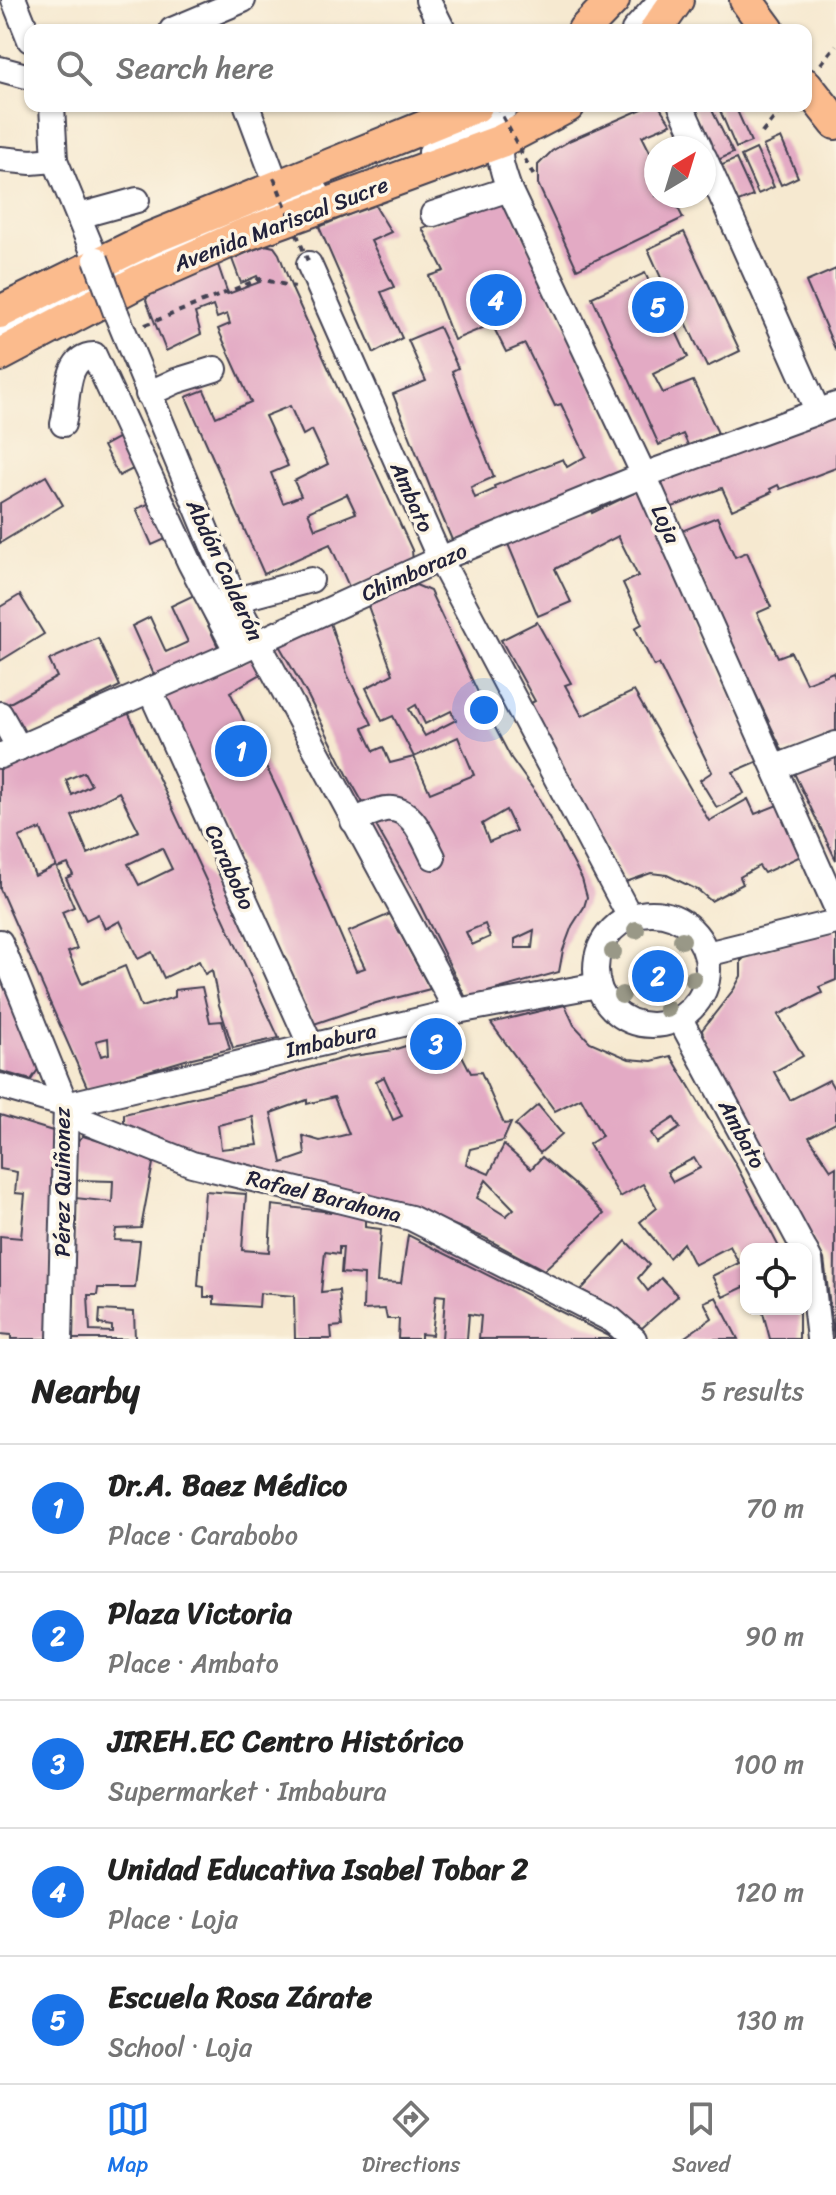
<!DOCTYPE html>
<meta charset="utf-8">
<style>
:root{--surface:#fff;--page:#f6f6f6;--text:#222;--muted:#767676;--line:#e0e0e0;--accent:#1a73e8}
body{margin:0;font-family:Sriracha,sans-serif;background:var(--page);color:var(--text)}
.controls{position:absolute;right:24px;bottom:24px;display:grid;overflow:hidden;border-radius:16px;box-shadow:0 2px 6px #0004}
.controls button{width:72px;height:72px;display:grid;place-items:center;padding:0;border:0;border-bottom:2px solid var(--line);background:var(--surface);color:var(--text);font:40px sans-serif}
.compass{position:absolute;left:644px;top:136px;width:72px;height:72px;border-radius:50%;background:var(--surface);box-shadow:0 2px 6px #0004;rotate:38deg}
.you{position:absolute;left:484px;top:710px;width:28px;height:28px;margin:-20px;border:6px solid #fff;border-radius:50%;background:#1a73e8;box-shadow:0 0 0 12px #1a73e833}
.badge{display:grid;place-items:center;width:52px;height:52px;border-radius:50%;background:var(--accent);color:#fff;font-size:26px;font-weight:700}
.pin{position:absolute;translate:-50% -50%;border:4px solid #fff;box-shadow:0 2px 8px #0006}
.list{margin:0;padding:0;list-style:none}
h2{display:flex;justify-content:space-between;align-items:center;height:104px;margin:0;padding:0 32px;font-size:34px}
h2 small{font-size:26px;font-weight:400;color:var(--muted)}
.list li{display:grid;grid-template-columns:52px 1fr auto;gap:24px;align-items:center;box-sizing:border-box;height:128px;padding:0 32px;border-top:2px solid var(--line)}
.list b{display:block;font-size:30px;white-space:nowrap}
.list p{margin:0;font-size:26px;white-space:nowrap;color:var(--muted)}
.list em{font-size:26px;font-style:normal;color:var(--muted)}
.icon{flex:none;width:44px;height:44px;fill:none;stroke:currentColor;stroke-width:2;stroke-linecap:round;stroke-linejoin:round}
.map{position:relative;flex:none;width:836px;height:1339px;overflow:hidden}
.search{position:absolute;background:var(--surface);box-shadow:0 2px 6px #0004;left:24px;right:24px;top:24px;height:88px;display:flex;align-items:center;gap:20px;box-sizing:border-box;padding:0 28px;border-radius:16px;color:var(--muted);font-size:30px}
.sheet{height:744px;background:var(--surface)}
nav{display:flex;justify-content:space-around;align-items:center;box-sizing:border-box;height:112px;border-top:2px solid var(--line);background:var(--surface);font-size:22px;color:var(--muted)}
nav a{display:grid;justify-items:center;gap:4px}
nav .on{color:var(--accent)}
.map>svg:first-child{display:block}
</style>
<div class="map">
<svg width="836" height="1339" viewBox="0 0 836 1339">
<rect width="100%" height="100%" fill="#fcf5e5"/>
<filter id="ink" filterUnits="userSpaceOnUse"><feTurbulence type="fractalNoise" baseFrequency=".0125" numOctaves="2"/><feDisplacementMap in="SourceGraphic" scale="16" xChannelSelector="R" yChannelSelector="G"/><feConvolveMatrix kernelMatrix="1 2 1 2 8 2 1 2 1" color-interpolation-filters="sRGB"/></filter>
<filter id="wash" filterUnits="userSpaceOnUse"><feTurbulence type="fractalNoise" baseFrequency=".006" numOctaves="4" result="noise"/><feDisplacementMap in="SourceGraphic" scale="32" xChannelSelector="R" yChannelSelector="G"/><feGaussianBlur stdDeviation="1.8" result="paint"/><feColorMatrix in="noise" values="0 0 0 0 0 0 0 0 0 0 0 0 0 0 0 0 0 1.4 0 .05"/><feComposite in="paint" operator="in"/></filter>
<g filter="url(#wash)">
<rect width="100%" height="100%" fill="#f6e9d0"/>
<g id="blocks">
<g fill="#e3aac4" fill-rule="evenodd">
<path d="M649 106H659L671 124 642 136 656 164V196H672L683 218 577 269 538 184V165L552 151 571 140Z"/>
<path d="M693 106H710L733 153 716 161Z"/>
<path d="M718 106H735L751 142 736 148Z"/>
<path d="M781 138 798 177 781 185 763 146Z"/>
<path d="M756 149 774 187 758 194 741 156Z"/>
<path d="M736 159 753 196 736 203 720 166Z"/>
<path d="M506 195 628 468 625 472 456 542 452 540 436 502 393 394 426 381 408 340 439 327 458 368 452 371 494 477 471 487 475 498 495 489 494 486 563 459 567 467 586 456 561 404 555 406 525 344 506 352 492 324 454 340 429 276 444 271 422 228Z"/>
<path d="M374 204 391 232 371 241 394 287 381 292 402 338 374 353 319 227Z"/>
<path d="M684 232 740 351 707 367 684 318 672 323 688 357 653 374 663 393 693 381 718 433 689 447 683 434 659 445 592 297 645 273 656 296 667 291 648 249Z"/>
<path d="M265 245 274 247 279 254 293 291 412 550 413 563 350 589 330 544 264 574 186 397 204 390 216 417 251 402 218 329 230 324 227 314 217 318 213 306 195 313 201 334 166 351 146 300 151 290 218 265 228 294 260 282 257 276 241 283 232 259ZM290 406 303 435 312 430 328 464 294 481 301 496 283 503 271 473 288 466 265 416ZM347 494 356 513 315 529 308 512Z"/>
<path d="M836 269V351L806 282Z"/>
<path d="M836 414V468L780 489 778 485 770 489 772 492 732 510 722 488 670 508 656 479Z"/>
<path d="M123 435 139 466 119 476 103 446Z"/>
<path d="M46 476 63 505 0 543V503Z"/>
<path d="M640 490 688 604 761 760 733 772 744 793 717 808 700 780 712 772 659 664 654 666 635 628 642 624 623 583 638 576 618 536 555 569 571 602 538 616 508 544 590 507 592 513Z"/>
<path d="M155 501 170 537 152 545 136 509Z"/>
<path d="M717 517 735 557 747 552 771 607 757 613 778 657 791 652 806 683 833 672 836 679V734L784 754 679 532Z"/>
<path d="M416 585 430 591 492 722 511 758 536 793 582 879 587 897 584 907 572 926 563 950 559 972 466 998 411 887 350 780 308 696 276 640 329 620 348 676 372 724 363 728 374 751 383 747 390 763 414 757 430 793 474 775 458 737 414 757 393 716 382 721 366 688 393 674 368 606ZM416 705 425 724 451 711 456 720 425 736 409 709ZM506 810 516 831 489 842 482 824ZM485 924 490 937 472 945 466 932ZM534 930 532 948H515V939Z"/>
<path d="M20 595 44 634 0 661V607Z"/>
<path d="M194 595 219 649 155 677 132 626 150 617 166 652 188 642 171 606Z"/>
<path d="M537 622 571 683 565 685 582 716 634 691 709 821 748 799 755 814 780 804 803 855 764 873 759 866 740 877 743 884 711 901 698 890 667 875 651 873 626 882 529 704 535 701 501 640Z"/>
<path d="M98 638 120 686 22 734 6 705 57 677 49 660Z"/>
<path d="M253 658 261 674 230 692 280 795 356 971 365 968 348 932 390 914 430 989 376 1003 314 1024 163 696Z"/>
<path d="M128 712 279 1038 233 1048 219 1005 212 970 205 974 199 961 164 978 152 952 138 959 120 921 105 929 98 914 86 920 66 878 73 875 68 864 57 868 41 829 19 837 35 876 56 866 74 907 62 912 77 949 68 952 82 984 125 966 141 1007 175 997V990L202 987 210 1022 222 1021 230 1049 192 1058 88 1089 0 889V765ZM84 772 91 785 72 795 66 780ZM119 792 139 831 88 854 72 816ZM162 848 172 869 139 885 128 864ZM108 1038 109 1054 101 1056 96 1041Z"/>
<path d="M836 755V860L793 771Z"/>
<path d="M836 930V980L819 987 822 993 778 1015 803 1056 774 1072 790 1100 829 1080 836 1092V1123L809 1137 831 1170 836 1167 834 1338 824 1259 767 1158 703 1036 702 1030 734 989 741 976V961L749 953Z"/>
<path d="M0 977 39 1068 31 1080 0 1071Z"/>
<path d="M565 1005 574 1025 590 1042 629 1059 652 1061 671 1056 735 1163 780 1249H746V1286L723 1297 712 1276 739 1263 730 1246 694 1265 683 1243 669 1258 640 1222 657 1208 643 1184 620 1197 589 1144 602 1136 581 1098 555 1111 491 1023ZM674 1118 680 1128 657 1143 651 1133ZM694 1158 700 1168 673 1182 667 1172Z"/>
<path d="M450 1032 471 1073 481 1072 504 1124 511 1123 503 1141 470 1149 466 1164 489 1174 504 1145 531 1169 542 1157 580 1189 604 1214 544 1270 485 1238 416 1209 226 1166 124 1129V1114L259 1082 347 1057 393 1050ZM384 1077 402 1116 393 1120 376 1081ZM334 1097 349 1134 320 1141 303 1136 305 1155 282 1163 271 1113 307 1100V1104ZM253 1117 258 1145 221 1149 218 1125ZM486 1180 514 1209 506 1216 477 1198Z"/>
<path d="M538 1105 562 1134 540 1153 515 1125Z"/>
<path d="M0 1115 56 1132 48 1339H11V1335L0 1334V1236L21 1238 25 1194 15 1193 17 1172 0 1169Z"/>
<path d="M83 1136 154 1158 141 1228 116 1229 114 1240 140 1241 135 1288H98L97 1295H88L90 1331 112 1332V1326L99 1324 100 1310 134 1312 135 1339H72L76 1198 112 1202 113 1181 76 1180 74 1144Z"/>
<path d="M205 1191 246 1194 242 1250 269 1252 272 1205 365 1216V1227L381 1229 377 1282 401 1283 408 1235 615 1339H479L481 1316 469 1314 467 1339H442L445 1296 436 1295 432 1335 421 1334V1339H398L399 1319H387L385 1309 363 1310 364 1275 341 1273 343 1247H339V1254L325 1252 321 1292 339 1290 342 1326 331 1327 332 1339H295L294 1296 260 1293 259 1307 214 1304V1297H204V1287L198 1286Z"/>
<path d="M626 1241 649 1265 638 1278 648 1291 661 1278 678 1296 642 1328 612 1306 581 1290Z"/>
<path d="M716 1297 738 1339H682L712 1318 704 1302Z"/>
<path d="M762 1309H799V1339H770Z"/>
</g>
</g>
</g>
<g filter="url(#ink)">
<use href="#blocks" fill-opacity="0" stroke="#424051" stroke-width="2"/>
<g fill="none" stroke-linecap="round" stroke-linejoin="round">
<g stroke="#424051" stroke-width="28">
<g id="minor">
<path d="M14 0 30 40"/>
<path d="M428 0 443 30"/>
<path d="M172 30 243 0"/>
<path d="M634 30 661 0"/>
<path d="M0 69 30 77"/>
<path d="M52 106 55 160 96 259"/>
<path d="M247 106 274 178"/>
<path d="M681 106 700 148"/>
<path d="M511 129C493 150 501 165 509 189L644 475 836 907"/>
<path d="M431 152 454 144 507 106"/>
<path d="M704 157 818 412"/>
<path d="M0 159 31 162 55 160"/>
<path d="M433 214 509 189"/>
<path d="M79 216 137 200"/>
<path d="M309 264 440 559 630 917"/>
<path d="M116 313 235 600 457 1011"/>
<path d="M0 336 192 236 317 192"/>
<path d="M148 394 176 381 215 369"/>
<path d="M63 424C69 402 63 356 94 355L190 563 237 652"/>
<path d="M235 600 311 580"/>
<path d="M150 690 310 1044"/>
<path d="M0 714 19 748"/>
<path d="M0 756 237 652 440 559 644 475 836 405"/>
<path d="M776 767 836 744"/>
<path d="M353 821C363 817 374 811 385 809 412 805 423 838 433 857"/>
<circle cx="652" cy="969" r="56"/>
<path d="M0 942 66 1105 60 1339"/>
<path d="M707 954 836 922"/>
<path d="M680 1019 804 1249"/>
<path d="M0 1086 66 1105 84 1121 192 1164 411 1218 612 1320 634 1339"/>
<path d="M66 1105 457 1011 598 985"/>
<path d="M806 1252 810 1260 819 1339"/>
</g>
</g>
<g stroke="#424051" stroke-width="36">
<g id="major">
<path d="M746 0 768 30"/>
<path d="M584 30 613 0"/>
<path d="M656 30 677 0"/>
<path d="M806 85 836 123"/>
<path d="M0 312 151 238 476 106"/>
<path d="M0 355 138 282 244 235 501 141 568 106"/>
</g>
</g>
<g stroke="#424051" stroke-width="4" stroke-dasharray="6 6" stroke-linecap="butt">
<path d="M821 64 836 45"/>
<path d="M762 133 784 106"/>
<path d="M145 325 260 279 295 287"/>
<path d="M589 948 593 950"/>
<path d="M604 955 610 957"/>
<path d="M689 990 694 993"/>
<path d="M703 998 710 1001"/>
<path d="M631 1013 634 1007"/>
</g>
<use href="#minor" stroke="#fff" stroke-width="24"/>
<use href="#major" stroke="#fbbb8d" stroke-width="32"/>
<g stroke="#424051" stroke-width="28" stroke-linecap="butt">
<path id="minor-bridge" d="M96 259 116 313"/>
</g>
<g stroke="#424051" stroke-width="4" stroke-dasharray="6 6" stroke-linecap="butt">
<path d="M497 106 536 180"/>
<path d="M274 178 309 264"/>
</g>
<use href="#minor-bridge" stroke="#fff" stroke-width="24"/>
</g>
<g fill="#999887">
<circle cx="636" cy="930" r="9"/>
<circle cx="682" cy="940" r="9"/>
<circle cx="613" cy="952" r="9"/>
<circle cx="693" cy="979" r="9"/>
<circle cx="622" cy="995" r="9"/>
<circle cx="667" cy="1009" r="9"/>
</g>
</g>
<g text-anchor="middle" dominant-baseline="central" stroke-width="7" stroke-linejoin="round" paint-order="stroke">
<g font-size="22" fill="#22223b" stroke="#fcf5e5">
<text transform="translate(281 224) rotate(-21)">Avenida Mariscal Sucre</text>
<text transform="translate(412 497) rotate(66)">Ambato</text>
<text transform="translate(666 524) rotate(66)">Loja</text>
<text transform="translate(225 570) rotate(65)">Abdón Calderón</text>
<text transform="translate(414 572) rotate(-24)">Chimborazo</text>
<text transform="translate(230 867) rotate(66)">Carabobo</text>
<text transform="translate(331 1040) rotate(-13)">Imbabura</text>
<text transform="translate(742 1134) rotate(62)">Ambato</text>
<text transform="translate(62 1182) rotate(-90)">Pérez Quiñonez</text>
<text transform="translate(324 1196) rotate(14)">Rafael Barahona</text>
</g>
</g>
</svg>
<div class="controls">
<button><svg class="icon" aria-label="locate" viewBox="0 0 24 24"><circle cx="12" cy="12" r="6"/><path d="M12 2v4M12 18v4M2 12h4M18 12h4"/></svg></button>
</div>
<svg class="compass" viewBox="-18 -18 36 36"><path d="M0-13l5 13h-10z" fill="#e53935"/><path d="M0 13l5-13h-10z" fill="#767676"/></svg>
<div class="you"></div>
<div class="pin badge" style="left:241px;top:751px">1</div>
<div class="pin badge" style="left:658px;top:976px">2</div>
<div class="pin badge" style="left:436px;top:1044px">3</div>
<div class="pin badge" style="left:496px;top:300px">4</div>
<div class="pin badge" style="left:658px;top:307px">5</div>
<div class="search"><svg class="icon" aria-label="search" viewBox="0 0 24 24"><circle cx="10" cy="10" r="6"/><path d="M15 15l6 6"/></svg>Search here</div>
</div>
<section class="sheet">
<h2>Nearby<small>5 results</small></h2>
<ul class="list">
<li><span class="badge">1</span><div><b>Dr.A. Baez Médico</b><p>Place · Carabobo</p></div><em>70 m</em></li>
<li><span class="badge">2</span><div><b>Plaza Victoria</b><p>Place · Ambato</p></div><em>90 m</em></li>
<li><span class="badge">3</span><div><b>JIREH.EC Centro Histórico</b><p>Supermarket · Imbabura</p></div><em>100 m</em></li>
<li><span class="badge">4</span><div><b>Unidad Educativa Isabel Tobar 2</b><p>Place · Loja</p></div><em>120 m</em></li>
<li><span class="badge">5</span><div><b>Escuela Rosa Zárate</b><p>School · Loja</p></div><em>130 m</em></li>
</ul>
</section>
<nav>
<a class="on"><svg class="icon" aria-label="map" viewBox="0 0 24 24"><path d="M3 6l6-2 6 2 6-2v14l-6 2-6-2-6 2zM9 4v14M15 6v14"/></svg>Map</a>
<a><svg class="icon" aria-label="directions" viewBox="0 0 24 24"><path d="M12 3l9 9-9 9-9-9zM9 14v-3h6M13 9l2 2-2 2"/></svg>Directions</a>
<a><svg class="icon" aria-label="saved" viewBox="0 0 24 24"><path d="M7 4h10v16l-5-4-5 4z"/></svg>Saved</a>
</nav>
